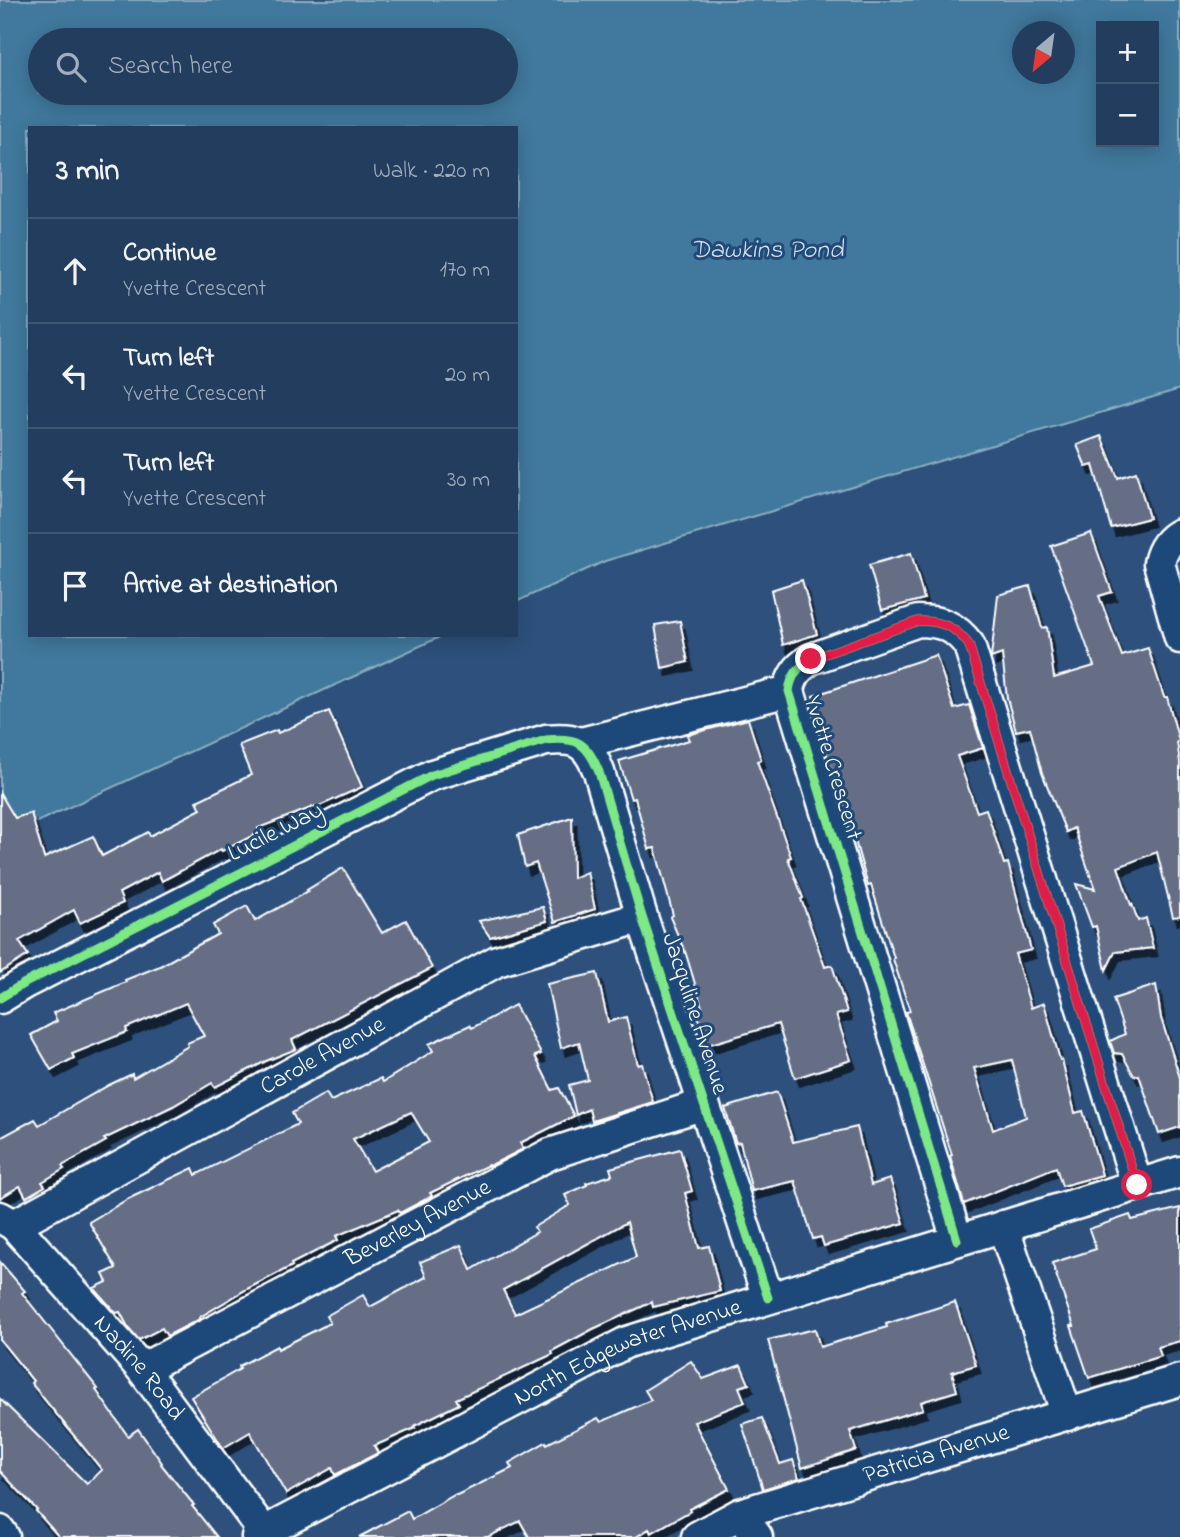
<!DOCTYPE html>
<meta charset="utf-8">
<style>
:root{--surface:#223d5d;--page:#2e4866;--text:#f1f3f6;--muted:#a2aebc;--line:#3f5672}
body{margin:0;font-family:"Indie Flower",sans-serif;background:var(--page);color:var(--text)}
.controls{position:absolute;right:21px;top:21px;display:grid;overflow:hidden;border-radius:0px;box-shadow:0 4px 18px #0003}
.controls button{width:63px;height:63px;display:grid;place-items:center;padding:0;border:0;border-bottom:2px solid var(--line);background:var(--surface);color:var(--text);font:35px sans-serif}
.compass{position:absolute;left:1012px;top:21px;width:63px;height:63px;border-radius:50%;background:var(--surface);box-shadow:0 4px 18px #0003;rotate:209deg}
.stop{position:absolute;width:21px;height:21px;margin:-16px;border:5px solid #e11d48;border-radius:50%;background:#fff}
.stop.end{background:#e11d48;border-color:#fff;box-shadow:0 2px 7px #0008}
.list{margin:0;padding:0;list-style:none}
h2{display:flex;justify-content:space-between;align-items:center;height:91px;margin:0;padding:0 28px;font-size:30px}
h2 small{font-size:23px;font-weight:400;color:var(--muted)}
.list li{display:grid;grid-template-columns:46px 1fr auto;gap:21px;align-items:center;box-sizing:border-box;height:105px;padding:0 28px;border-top:2px solid var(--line)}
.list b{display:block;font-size:26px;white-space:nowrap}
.list p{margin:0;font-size:23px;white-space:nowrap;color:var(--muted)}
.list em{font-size:23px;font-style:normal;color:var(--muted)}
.icon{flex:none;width:38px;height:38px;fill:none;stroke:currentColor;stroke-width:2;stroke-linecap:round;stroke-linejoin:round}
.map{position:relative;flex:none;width:1180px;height:1537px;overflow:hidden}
.search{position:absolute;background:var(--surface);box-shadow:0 4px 18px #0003;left:28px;top:28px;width:490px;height:77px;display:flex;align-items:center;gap:18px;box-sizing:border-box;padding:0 24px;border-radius:38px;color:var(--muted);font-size:26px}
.panel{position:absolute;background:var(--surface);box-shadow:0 4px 18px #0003;left:28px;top:126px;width:490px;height:511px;border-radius:0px}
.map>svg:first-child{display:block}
</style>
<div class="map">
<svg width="1180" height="1537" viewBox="0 0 1180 1537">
<defs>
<filter id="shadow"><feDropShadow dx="4.5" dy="8" stdDeviation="0" flood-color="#0009"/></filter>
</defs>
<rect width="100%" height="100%" fill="#2d517c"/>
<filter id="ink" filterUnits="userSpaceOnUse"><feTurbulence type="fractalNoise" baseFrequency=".0143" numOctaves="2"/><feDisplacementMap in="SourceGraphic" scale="14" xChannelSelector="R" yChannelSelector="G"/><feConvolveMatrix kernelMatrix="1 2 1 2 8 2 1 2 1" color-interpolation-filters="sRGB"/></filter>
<g filter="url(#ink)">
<path fill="#41799d" stroke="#8dafc4" stroke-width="2" fill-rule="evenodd" d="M0 0H1180V389L605 561 516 602V128H30V635H444L0 839ZM1101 26H1154V142H1101ZM1023 32H1064V74H1023ZM40 40H506V93H40Z"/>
<g fill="#656e85" stroke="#fff" stroke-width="2" fill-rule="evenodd" filter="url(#shadow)">
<path d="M1101 436 1118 478 1136 472 1149 518 1111 528 1093 465 1086 467 1077 445Z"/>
<path d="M1091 533 1112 592 1099 596 1122 656 1148 648 1164 697H1167L1179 741 1177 742 1180 762V916L1173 917 1157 852 1118 867 1131 905 1132 904 1138 921 1146 918 1153 948 1115 952 1106 970 1096 926 1092 927 1076 884 1095 889 1074 828 1066 832 1042 773 1030 728 1016 731 1007 698 1002 654 991 658 998 595 1030 586 1042 628 1047 627 1054 678 1094 666 1051 546Z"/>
<path d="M911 553 924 599 882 610 869 565Z"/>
<path d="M802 580 817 634 783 645 771 590Z"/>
<path d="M680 621 688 662 662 668 655 625Z"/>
<path d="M936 655 954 709 969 705 983 748 957 756 977 812 986 809 1004 864 1008 863 1031 950 1015 954 1031 1008 1044 1003 1060 1060H1062L1075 1113 1083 1111 1102 1175 1062 1186 1056 1167 964 1204 950 1156 952 1155 906 1012 910 1011 893 959 894 958 871 885 868 886 841 792 838 793 825 748 830 746 813 696ZM1012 1060 1026 1117 993 1130 974 1068Z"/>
<path d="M329 711 362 787 317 807 316 806 258 828 260 832 222 851 221 849 162 881 158 872 119 893 123 903 80 923 74 910 19 941 28 955 0 973V793L15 818 31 813 44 858 93 836 102 856 148 832 150 836 201 809 197 801 251 775 239 745 277 730 278 733Z"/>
<path d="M748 719 761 760 757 761 791 857 788 858 803 898 801 899 825 967 832 965 847 1012 836 1015 851 1060 795 1078 778 1024 707 1045 696 1009 702 1007 686 954 670 917 673 915 655 848 649 849 635 798 631 799 619 761 689 740 687 735Z"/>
<path d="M572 817 573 878 587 872 595 909 555 922 536 863 525 867 518 835Z"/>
<path d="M343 868 382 933 406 920 432 968 292 1040 296 1049 266 1061 215 1087 212 1083 173 1106 104 1139 106 1141 62 1166 64 1169 42 1182 45 1186 26 1197 20 1186 0 1198V1138L35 1119 39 1125 109 1085 132 1074 133 1078 188 1046 187 1043 204 1036 186 1003 126 1028 127 1032 72 1054 74 1058 51 1070 31 1035 57 1021 53 1013 126 982 125 980 160 966 218 934 213 925 247 906 255 921 308 891 307 890Z"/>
<path d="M543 907 547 921 490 937 479 921Z"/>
<path d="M597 973 608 1022 626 1017 638 1065 642 1064 653 1102 592 1121 589 1109 576 1115 569 1085 588 1080 579 1042 561 1048 547 984Z"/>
<path d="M1156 985 1161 1018 1180 1078V1127L1159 1134 1139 1075 1134 1076 1122 1054 1114 1053 1110 1041 1125 1034 1113 999Z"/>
<path d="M515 1005 541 1054 535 1056 552 1090 559 1088 574 1116 520 1143 523 1149 489 1166 488 1165 430 1193 432 1196 400 1213 398 1210 336 1236 338 1240 291 1264 292 1266 247 1289 200 1317V1319L167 1336 162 1328 139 1340 128 1327 120 1312 116 1313 94 1288 107 1282 103 1274 116 1268 89 1222 128 1199 193 1168 196 1175 298 1124 292 1113 326 1093 331 1101 381 1078 383 1082 433 1051 429 1044 470 1025 472 1028ZM411 1112 429 1142 372 1171 353 1139Z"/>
<path d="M777 1092 793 1142 857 1127 871 1185 890 1179 904 1223 824 1246 821 1237 813 1239 795 1181 752 1191 740 1142 736 1143 725 1108Z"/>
<path d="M680 1149 692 1191 685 1193 699 1248 709 1246 720 1291 653 1307 652 1302 593 1329 552 1351 553 1354 456 1399 459 1404 414 1426 415 1428 374 1446 378 1453 335 1475 332 1468 286 1494 250 1432 223 1448 191 1397 240 1369 239 1366 277 1346 278 1349 330 1323 326 1316 363 1295 370 1307 426 1277 420 1262 461 1245 471 1270 537 1232 534 1227 570 1205 565 1195 587 1185 586 1183 612 1175 610 1168ZM627 1222 636 1257 515 1314 503 1290Z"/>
<path d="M1180 1208V1341L1158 1347 1161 1356 1089 1378 1071 1326H1074L1052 1263 1096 1249 1089 1229 1130 1215 1132 1220Z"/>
<path d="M0 1262 25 1291 22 1293 98 1389 96 1390 128 1436 138 1429 162 1463 161 1464 194 1505 192 1506 217 1537H59L36 1511 37 1510 0 1471V1399L87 1484 102 1470 31 1383 33 1381 0 1340Z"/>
<path d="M955 1302 976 1365 952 1372 957 1391 921 1402 923 1409 850 1431 856 1450 802 1468 768 1340 815 1329 820 1347 887 1327 886 1324Z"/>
<path d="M691 1361 703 1379 741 1365 749 1384 739 1387 745 1402 694 1422 729 1489 689 1509 690 1511 651 1533 649 1529 636 1537H529L520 1521 488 1537H359L408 1511 412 1519 456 1494 457 1495 512 1468 509 1463 546 1442 547 1444 598 1418 601 1422 651 1400 645 1390Z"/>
<path d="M762 1418 780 1464 793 1460 799 1478 763 1489 742 1424Z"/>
</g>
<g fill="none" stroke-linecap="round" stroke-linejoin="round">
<g stroke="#fff" stroke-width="35">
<g id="minor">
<path d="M1180 534C1168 540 1162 550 1159 563L1180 638"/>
<path d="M581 743 789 691"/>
<path d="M0 998 23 984 432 775 546 740C577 737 587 742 599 772L642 917 768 1298"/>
<path id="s1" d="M0 1217 14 1225 142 1369 264 1532"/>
<path id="s2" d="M14 1225 497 961 642 917"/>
<path d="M1003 1226 1067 1415"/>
<path d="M957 1240 789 691C791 676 798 667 811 659L918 621C941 621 955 626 969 645L1137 1185"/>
<path id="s3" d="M142 1369 550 1154 704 1104"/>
<path d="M740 1514 757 1537"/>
<path d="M0 1531 4 1537"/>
<path id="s4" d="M257 1537 264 1532 627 1342 1180 1172"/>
<path id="s5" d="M697 1537 740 1514 1180 1380"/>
</g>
</g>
<use href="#minor" stroke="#1f4a7a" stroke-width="30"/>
<g stroke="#1f4a7a" stroke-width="13">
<g id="cycleway">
<path d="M0 998 23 984 432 775 546 740C577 737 587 742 599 772L642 917 768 1298"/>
<path d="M957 1240 789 691C791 676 798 667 811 659L918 621C941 621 955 626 969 645L1137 1185"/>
</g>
</g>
<use href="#cycleway" stroke="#7ce984" stroke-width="9"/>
</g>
</g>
<g fill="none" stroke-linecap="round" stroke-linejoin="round" filter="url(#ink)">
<path stroke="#e11d48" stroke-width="9" d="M811 659 918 621C941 621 955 626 969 645L1137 1185"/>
</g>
<g text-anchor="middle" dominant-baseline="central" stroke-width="6" stroke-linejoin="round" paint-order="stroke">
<g font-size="24" fill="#fff" stroke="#1f4a7a">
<text transform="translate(832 768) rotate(73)">Yvette Crescent</text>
<text transform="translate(276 833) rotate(-27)">Lucile Way</text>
<text transform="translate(694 1014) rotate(72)">Jacquline Avenue</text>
<text stroke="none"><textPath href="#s2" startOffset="352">Carole Avenue</textPath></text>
<text stroke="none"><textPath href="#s3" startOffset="312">Beverley Avenue</textPath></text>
<text stroke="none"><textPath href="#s4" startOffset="415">North Edgewater Avenue</textPath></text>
<text stroke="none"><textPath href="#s1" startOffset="206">Nadine Road</textPath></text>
<text stroke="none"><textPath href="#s5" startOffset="254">Patricia Avenue</textPath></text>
</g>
<g font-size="26" font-style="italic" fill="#d0dee6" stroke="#1f4a7a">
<text x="767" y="251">Dawkins Pond</text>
</g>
</g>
</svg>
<div class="controls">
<button>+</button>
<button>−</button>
</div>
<svg class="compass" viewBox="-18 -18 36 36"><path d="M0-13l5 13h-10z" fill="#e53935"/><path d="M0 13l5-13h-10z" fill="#a2aebc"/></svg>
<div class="stop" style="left:1137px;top:1185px"></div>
<div class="stop end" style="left:811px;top:659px"></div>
<div class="search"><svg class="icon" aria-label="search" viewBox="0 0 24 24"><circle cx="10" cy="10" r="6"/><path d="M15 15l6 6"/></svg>Search here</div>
<section class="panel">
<h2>3 min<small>Walk · 220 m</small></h2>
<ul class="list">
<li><svg class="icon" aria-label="ahead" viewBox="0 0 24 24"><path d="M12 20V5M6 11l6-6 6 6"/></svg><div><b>Continue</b><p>Yvette Crescent</p></div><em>170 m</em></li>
<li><svg class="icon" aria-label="left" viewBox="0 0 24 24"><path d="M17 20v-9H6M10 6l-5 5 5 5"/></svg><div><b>Turn left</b><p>Yvette Crescent</p></div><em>20 m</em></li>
<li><svg class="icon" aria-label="left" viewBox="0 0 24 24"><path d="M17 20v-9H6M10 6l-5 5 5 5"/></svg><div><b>Turn left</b><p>Yvette Crescent</p></div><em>30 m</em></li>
<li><svg class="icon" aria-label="arrive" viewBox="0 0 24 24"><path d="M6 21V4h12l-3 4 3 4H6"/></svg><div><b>Arrive at destination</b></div></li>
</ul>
</section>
</div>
